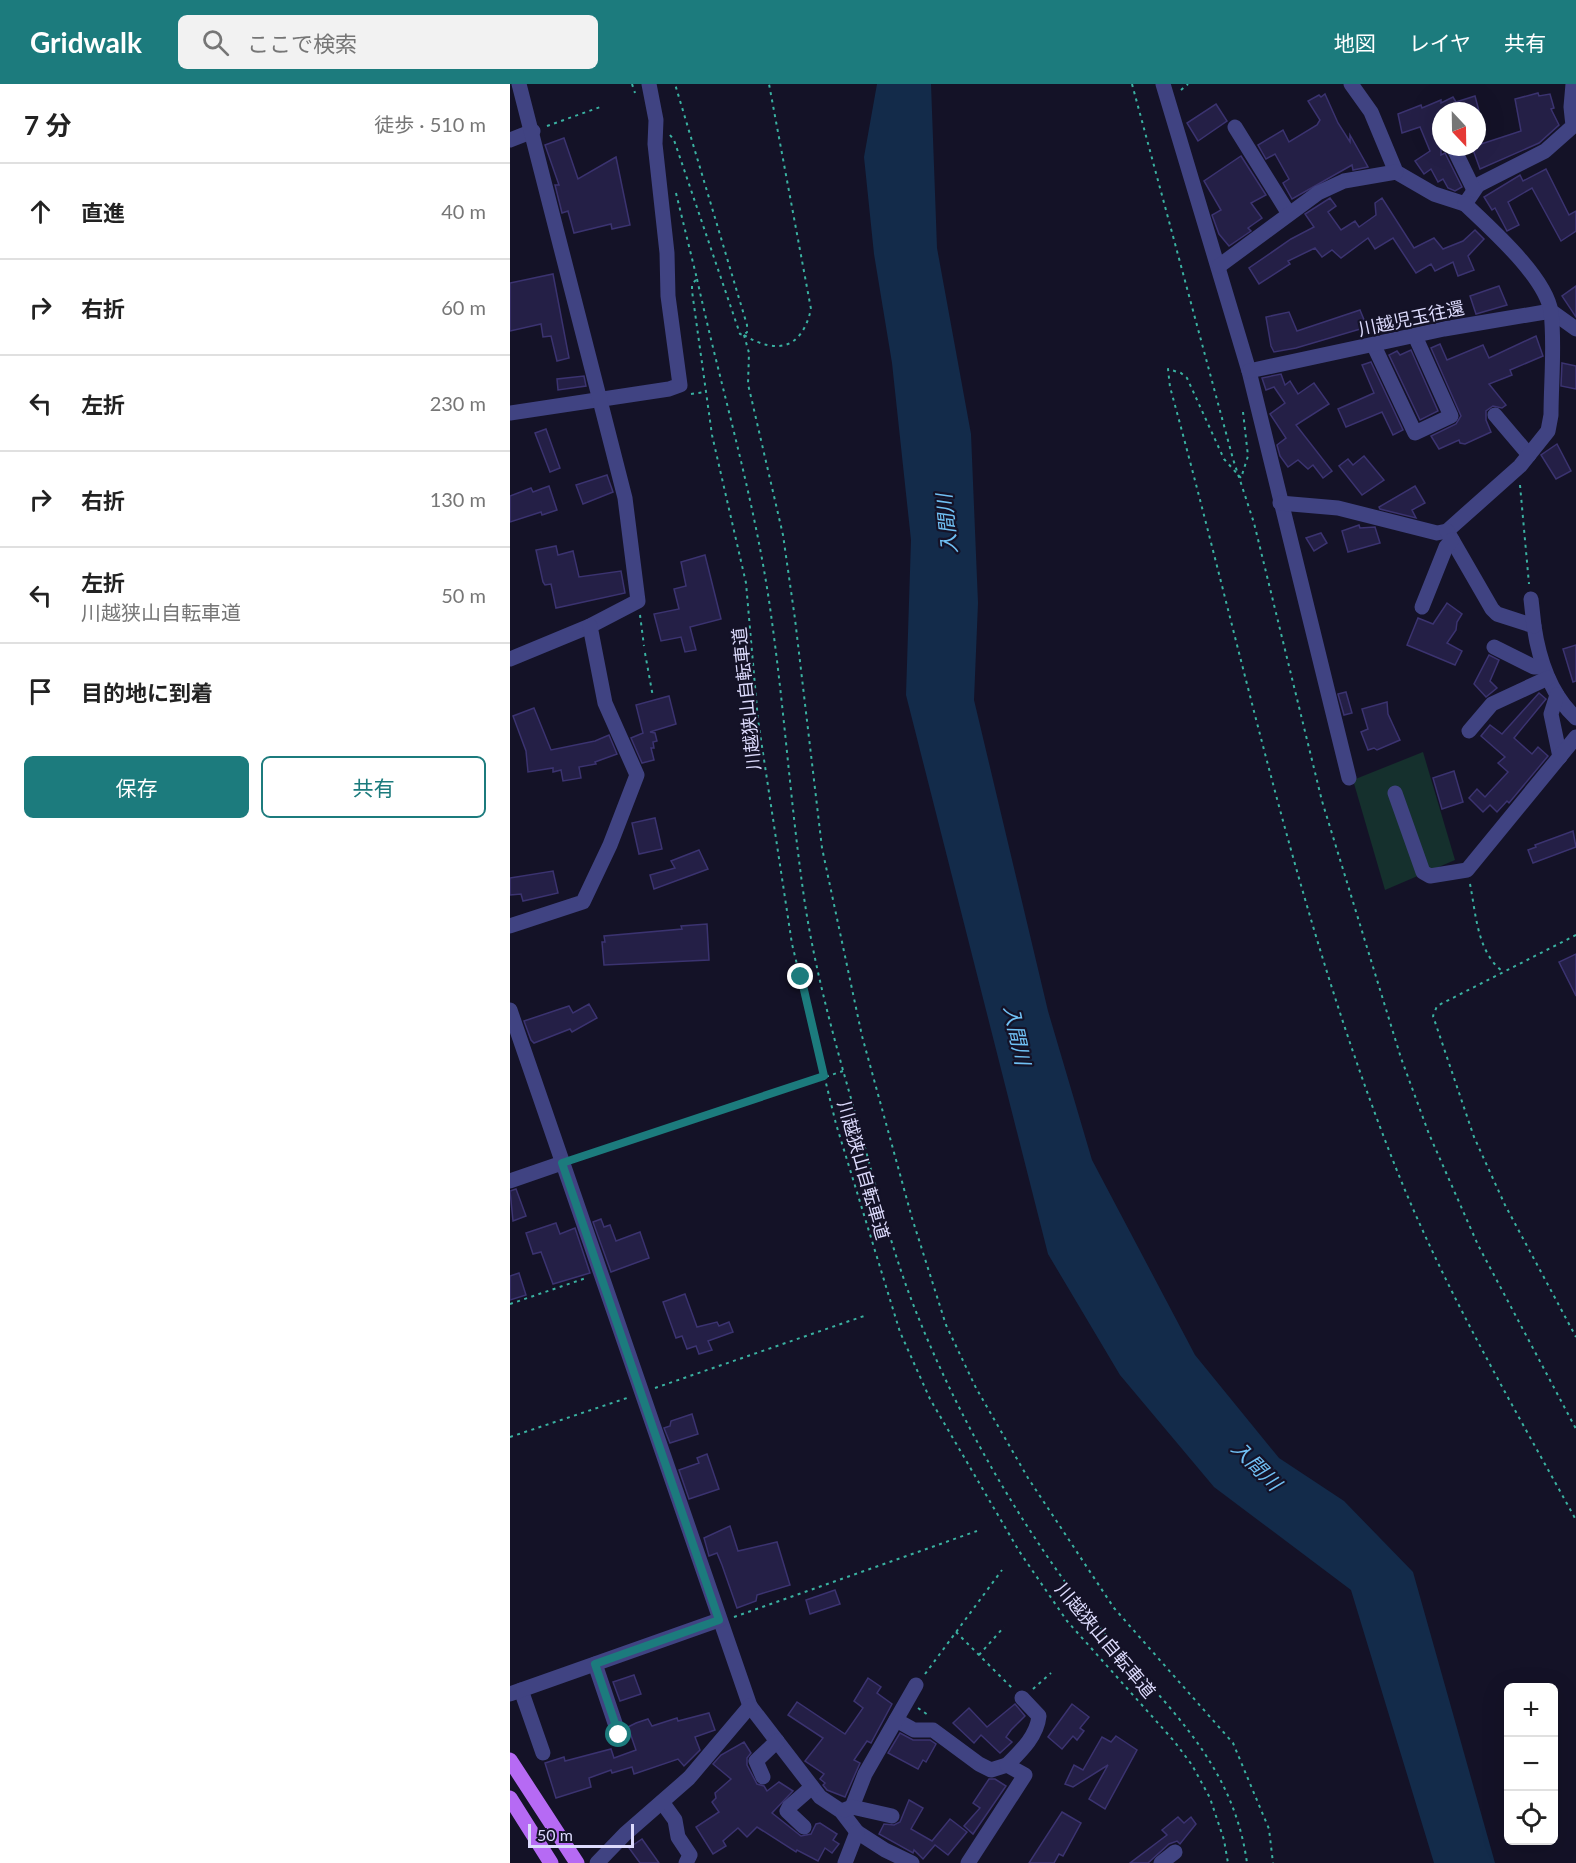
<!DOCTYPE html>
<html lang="ja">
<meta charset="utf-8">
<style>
:root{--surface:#fff;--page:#f2f2f2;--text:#222;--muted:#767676;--line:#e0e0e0;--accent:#1c7b7d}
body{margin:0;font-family:Lato,"Noto Sans JP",sans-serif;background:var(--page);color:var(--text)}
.controls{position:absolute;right:18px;bottom:18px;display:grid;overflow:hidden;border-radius:9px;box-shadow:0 6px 24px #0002}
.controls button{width:54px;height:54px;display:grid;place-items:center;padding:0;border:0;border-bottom:2px solid var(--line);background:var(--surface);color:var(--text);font:30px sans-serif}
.compass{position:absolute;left:922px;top:18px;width:54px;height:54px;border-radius:50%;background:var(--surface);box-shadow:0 6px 24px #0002;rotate:158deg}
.scale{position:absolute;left:18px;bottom:15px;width:106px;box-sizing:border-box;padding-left:6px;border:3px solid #dcdafc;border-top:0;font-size:16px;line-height:21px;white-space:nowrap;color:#dcdafc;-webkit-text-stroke:4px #141227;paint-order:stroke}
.stop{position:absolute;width:18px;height:18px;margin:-14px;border:4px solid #1c7b7d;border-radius:50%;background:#fff}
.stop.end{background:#1c7b7d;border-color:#fff;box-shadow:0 2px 6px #0008}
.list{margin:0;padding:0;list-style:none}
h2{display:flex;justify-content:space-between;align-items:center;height:78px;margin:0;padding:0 24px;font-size:26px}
h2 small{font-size:20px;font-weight:400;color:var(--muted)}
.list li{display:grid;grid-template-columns:39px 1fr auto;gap:18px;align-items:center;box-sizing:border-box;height:96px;padding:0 24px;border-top:2px solid var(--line)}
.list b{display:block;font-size:22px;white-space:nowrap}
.list p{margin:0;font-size:20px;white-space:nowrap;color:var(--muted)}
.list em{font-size:20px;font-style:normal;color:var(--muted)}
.actions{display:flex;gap:12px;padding:18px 24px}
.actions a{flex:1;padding:14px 0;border:2px solid var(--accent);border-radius:9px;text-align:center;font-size:21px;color:var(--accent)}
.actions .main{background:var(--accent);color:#fff}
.icon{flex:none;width:33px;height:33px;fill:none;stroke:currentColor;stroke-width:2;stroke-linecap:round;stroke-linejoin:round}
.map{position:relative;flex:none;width:1066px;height:1779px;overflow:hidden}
header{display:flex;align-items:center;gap:36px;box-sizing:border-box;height:84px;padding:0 30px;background:var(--accent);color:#fff}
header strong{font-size:28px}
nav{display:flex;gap:33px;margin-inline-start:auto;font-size:21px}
.search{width:420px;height:54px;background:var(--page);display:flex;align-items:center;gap:15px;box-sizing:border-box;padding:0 21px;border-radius:9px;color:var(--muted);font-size:22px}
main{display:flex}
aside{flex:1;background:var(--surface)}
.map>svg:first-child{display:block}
</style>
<header>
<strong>Gridwalk</strong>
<div class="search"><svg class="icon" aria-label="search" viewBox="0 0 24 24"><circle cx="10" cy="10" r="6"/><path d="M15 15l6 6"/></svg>ここで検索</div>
<nav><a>地図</a><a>レイヤ</a><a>共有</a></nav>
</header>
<main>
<aside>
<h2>7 分<small>徒歩 · 510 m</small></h2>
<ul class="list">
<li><svg class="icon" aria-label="ahead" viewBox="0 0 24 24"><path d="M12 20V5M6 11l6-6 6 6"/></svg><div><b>直進</b></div><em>40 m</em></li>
<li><svg class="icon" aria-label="right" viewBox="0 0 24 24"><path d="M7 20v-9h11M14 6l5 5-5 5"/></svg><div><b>右折</b></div><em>60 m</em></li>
<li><svg class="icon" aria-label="left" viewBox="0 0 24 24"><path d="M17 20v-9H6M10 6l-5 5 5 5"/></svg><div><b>左折</b></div><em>230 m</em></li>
<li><svg class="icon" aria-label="right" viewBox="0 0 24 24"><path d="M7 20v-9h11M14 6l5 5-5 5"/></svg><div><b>右折</b></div><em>130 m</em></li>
<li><svg class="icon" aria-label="left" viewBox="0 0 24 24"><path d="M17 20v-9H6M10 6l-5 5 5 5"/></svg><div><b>左折</b><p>川越狭山自転車道</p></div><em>50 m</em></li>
<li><svg class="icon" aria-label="arrive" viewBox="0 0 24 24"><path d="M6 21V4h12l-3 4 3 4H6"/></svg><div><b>目的地に到着</b></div></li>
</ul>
<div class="actions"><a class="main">保存</a><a>共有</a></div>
</aside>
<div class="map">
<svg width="1066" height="1779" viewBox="0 0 1066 1779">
<rect width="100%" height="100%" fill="#141227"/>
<path fill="#15302d" d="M913 668 945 776 875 806 843 696Z"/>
<path fill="#132b4a" d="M367 0H421L427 164 461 350 468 519 464 616 538 927 582 1076 685 1271 769 1374 834 1417 903 1488 985 1779H924L841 1506 704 1403 610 1291 538 1170 396 611 401 456 382 279 364 170 354 73Z"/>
<g fill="#241f46" stroke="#3b3370" stroke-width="1.5">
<path d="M1028 9 1029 12 1040 10 1044 24 1041 25 1049 41 1029 59 970 85 962 63 1011 47 1005 15Z"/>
<path d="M815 10 828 39 840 58V51L858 83 843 86 842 81 782 115 773 99 779 95 765 70 756 75 748 61 773 46 779 58 807 41 810 36 798 17 809 11 811 13Z"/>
<path d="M965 12 969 27H931V71L935 69 952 103 945 107 938 104 933 95 928 98 921 85 914 90 905 77 920 67 910 43 892 49 888 30 911 21 912 24 931 16V19L943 13 946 18Z"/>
<path d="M706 20 717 37 688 57 677 39Z"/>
<path d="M54 54 68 95 106 73 120 141 102 145 101 140 64 149 58 127 52 129 45 101H49L35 61Z"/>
<path d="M731 72 756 111 741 119 752 134 738 144 741 147 719 162 709 150 702 131 711 126 694 97Z"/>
<path d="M1036 85 1059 131 1066 127V147L1051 157 1022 104 998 118 1009 141 997 147 985 124 982 126 974 113 1010 91 1013 97Z"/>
<path d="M820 114 826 122 818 128 831 146 845 137 849 143 866 131 865 119 872 114 904 164 924 154 933 165 953 157 965 146 974 155 958 172 964 186 948 192 943 178 925 187 921 180 906 189 883 154 865 165 858 154 831 174 822 166 812 173 805 164 778 177 780 180 749 200 739 184 781 155 804 143 795 130Z"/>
<path d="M43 190 59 274 47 277 41 252 33 253 31 240 0 247V199Z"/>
<path d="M989 202 997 221 966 230 960 212Z"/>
<path d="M1066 202V233L1052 212Z"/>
<path d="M850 226 857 243 786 264 764 268 761 262 756 233 779 228 787 247Z"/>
<path d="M1026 252 1033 272 1000 286 1002 291 979 300 996 321 992 324 983 322 976 327V336L981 348 955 360 950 359 949 356 929 365 921 352 946 340 951 332 921 264 930 260 937 276 973 261 979 274Z"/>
<path d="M901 266 928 327 910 336 879 271 887 267 890 271Z"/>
<path d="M861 278 893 346 883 351 872 328 836 343 828 325 864 309 852 281Z"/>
<path d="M1052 279 1066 282V305L1051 302Z"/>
<path d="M771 290 775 301 780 297 788 310 804 299 819 320 786 341 822 387 813 394 803 381 798 385 788 376 778 383 770 372 767 361 776 354 760 330 775 319 764 303 756 306 752 294Z"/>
<path d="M74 292 76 302 48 306 47 295Z"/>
<path d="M36 345 50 384 40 388 25 349Z"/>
<path d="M1047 360 1061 387 1046 395 1031 371Z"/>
<path d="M854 372 874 396 852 411 829 382 838 375 843 381Z"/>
<path d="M97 391 103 408 73 420 66 401Z"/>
<path d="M39 402 47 426 32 431 31 428 0 438V412L21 404 23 408Z"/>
<path d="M905 402 915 419 902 426 906 434 870 425 869 423Z"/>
<path d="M849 441 850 444 865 443 870 459 838 468 832 447Z"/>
<path d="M811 449 817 459 804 467 796 454Z"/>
<path d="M46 462 48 471 63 467 69 493 111 487 115 509 46 524 41 500 35 501 33 498 26 466Z"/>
<path d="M195 471 211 535 180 543 186 566 175 568 171 553 151 557 144 530 169 525 164 505 176 502 171 478Z"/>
<path d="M937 519 952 530 947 538 946 546 937 559 952 567 945 581 897 561 908 534 923 540Z"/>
<path d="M1066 561V597L1063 598 1053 565Z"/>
<path d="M979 571 989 576 980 597 987 604 976 613 964 600Z"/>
<path d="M836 608 842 629 834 631 828 610Z"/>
<path d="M1029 609 1036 615 1004 654 1022 670 1028 663 1038 672 999 719 997 717 987 728 980 721 973 728 959 714 967 705 975 713 998 688 988 679 995 673 971 652 980 641 992 650Z"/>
<path d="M159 612 166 640 140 648 145 649 147 657 143 658 144 664H141L144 676 132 679 121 654 133 649 126 621Z"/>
<path d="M877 618 878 630 890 656 867 666 864 664 858 666 851 648 858 645 852 625Z"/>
<path d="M24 624 41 666 85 657 99 651 107 670 85 678 86 680 69 683 71 694 53 697 51 686 43 688V684L18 688 16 667 3 632Z"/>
<path d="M944 687 953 718 932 725 923 694Z"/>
<path d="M145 734 152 765 129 770 122 739Z"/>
<path d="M1063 747 1066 763 1023 779 1018 766 1026 763 1025 761Z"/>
<path d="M189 766 198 785 144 805 140 791 165 784 161 777Z"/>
<path d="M43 787 48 809 13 817 11 810 0 811V794Z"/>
<path d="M197 840 199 876 94 881 92 858H95L94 852 172 845 171 842Z"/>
<path d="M1066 870V912L1049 878Z"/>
<path d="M79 920 87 934 62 948 60 945 24 959 21 956 14 937 59 922 63 929Z"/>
<path d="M6 1105 16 1132 3 1137 0 1107Z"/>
<path d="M91 1135 94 1143 100 1141 106 1157 130 1148 139 1174 101 1188 83 1138Z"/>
<path d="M46 1139 50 1150 65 1144 80 1189 43 1200 31 1168 23 1170 16 1149Z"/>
<path d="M9 1189 16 1211 0 1216V1192Z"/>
<path d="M175 1210 187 1243 207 1238 209 1242 219 1238 223 1248 198 1257 202 1266 189 1270 186 1262 177 1265 172 1252 166 1254 153 1218Z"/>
<path d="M182 1330 188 1350 160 1359 154 1344 160 1342 161 1337Z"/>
<path d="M197 1370 209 1405 179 1415 169 1386 189 1379 187 1374Z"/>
<path d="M220 1442 228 1467 267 1458 280 1501 247 1511 246 1517 227 1524 212 1481 207 1469 199 1472 194 1454Z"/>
<path d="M325 1506 330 1520 300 1530 296 1516Z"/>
<path d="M124 1591 131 1610 110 1617 103 1598Z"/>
<path d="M358 1594 371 1603 367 1609 382 1620 361 1659 357 1657 344 1676 350 1679 335 1713 317 1706 313 1701 315 1699 310 1695 314 1690 295 1677 313 1654 278 1631 287 1618 335 1650 353 1624 344 1617Z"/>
<path d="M505 1620 515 1632 501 1646 496 1653 502 1658 490 1669 471 1651 464 1659 443 1639 459 1624 477 1643Z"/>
<path d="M562 1620 579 1633 570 1644 574 1647 567 1656 563 1652 552 1665 538 1653Z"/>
<path d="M199 1629 205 1646 185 1653 190 1666 174 1682 168 1675 124 1690 122 1683 102 1689 101 1686 79 1694 81 1703 46 1714 35 1679 54 1673 55 1677 101 1665 104 1674 126 1666 118 1643 126 1639 138 1635 142 1642 167 1634 168 1637Z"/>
<path d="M390 1649 403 1656H420L426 1660 416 1678 413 1676 408 1685 378 1669Z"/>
<path d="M606 1652 627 1666 595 1725 579 1715 598 1681 563 1703 555 1700 564 1681 573 1686 592 1653 601 1658Z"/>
<path d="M234 1658 241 1669 237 1674V1681L247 1700 254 1702 257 1707 269 1698 283 1707 262 1729 291 1752 301 1750 306 1740 310 1739 327 1750 323 1756 329 1760 322 1769 315 1764 308 1777 287 1766 286 1768 247 1743 237 1753 228 1744 213 1757 216 1762 203 1770 186 1743 209 1728 202 1718 206 1714 205 1709 221 1695 203 1680 211 1671Z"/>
<path d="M479 1695H485L496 1702 463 1750 454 1742 470 1724 463 1719Z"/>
<path d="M399 1716 413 1724 401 1745 422 1757 440 1735 457 1748 438 1771 425 1761 413 1775 404 1766 403 1769 369 1750 374 1740 384 1741 390 1738Z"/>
<path d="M552 1728 571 1739 553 1772 549 1770 544 1779H519Z"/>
<path d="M668 1733 674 1739 681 1733 686 1740 670 1760 667 1757 659 1760 638 1779H620L657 1751 652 1746Z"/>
<path d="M132 1755 149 1779H130L119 1764Z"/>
</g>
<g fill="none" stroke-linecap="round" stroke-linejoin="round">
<g stroke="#3ab1a1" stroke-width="2" stroke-dasharray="3 4.5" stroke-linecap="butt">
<path d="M122 0 125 9"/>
<path d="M622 0 723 375 744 439 812 717 891 974 919 1050 968 1161 1066 1345"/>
<path d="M671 6 678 0"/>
<path d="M37 42 93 22"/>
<path d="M160 51 164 56 230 250 234 251 237 248V241L165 0"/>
<path d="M166 109 187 195 182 200V207L202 351 236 499 248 636 282 860 326 1040 390 1248 420 1315 509 1467 557 1537 664 1657 682 1681 700 1714 714 1756 718 1779"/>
<path d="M187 195C212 309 247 422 262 538 275 632 281 726 295 820 307 898 330 976 352 1053 368 1110 383 1170 405 1225 447 1332 509 1439 579 1530 643 1612 722 1669 737 1779"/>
<path d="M234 251 239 269 238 300 273 451 285 535 312 764 352 952 402 1134 436 1241 466 1304 518 1394 604 1524 723 1659 759 1745 763 1779"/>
<path d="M234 251C267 271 292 265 301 225L259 0"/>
<path d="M181 310 196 308"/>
<path d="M733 328 738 372 731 394 714 375 677 294 671 289 658 285 660 303C731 561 784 825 882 1074 931 1200 1001 1318 1066 1436"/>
<path d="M1010 401 1019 500"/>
<path d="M130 531 134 562"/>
<path d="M135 569 143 613"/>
<path d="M960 800C966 830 967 867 992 887"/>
<path d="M1066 851 927 922 923 932 964 1053 995 1121 1066 1253"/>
<path d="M67 1076 333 987"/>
<path d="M0 1220 76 1194"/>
<path d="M145 1304 354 1232"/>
<path d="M0 1353 120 1313"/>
<path d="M224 1533 467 1447"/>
<path d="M446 1548 503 1605"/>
<path d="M469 1571 494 1543"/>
<path d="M415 1590 492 1486"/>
<path d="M523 1605 541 1589"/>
<path d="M408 1624 418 1631"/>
</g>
<g stroke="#404382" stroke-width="15">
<path d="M653 0 739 287 839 694"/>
<path d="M841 0 861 28 886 88 924 110 955 120 968 101 1035 67 1063 42 1061 23 1063 0"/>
<path d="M725 43 779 130"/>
<path d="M0 56 23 47"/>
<path d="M944 65 964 106"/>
<path d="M709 182 808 109 834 97 886 88"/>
<path d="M864 262 905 349 941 332 905 252"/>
<path d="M739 287 934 245 1041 227 1066 245"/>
<path d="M0 329 159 305 170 301 158 212 157 169 145 60 146 36 139 0"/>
<path d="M985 331 1019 371"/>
<path d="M770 419 828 424 927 449 937 447 1010 382 1038 347 1041 331C1041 299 1045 259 1041 228 1036 193 980 144 955 120"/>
<path d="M937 447 982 525 987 530 1024 542C1029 576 1040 610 1066 634"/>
<path d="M1021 515 1024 542"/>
<path d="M912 523 936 463 942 456"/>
<path d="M984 563 1024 583H1033"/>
<path d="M0 575 80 542 128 517 115 414 9 0"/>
<path d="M1047 611 1041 630 1050 673"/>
<path d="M959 647 982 620 1038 594"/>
<path d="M885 709 913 788 920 792 957 786 1066 653"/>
<path d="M0 842 73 818 100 761 127 691 95 619 80 542"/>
<path d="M0 926 240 1622 310 1713 331 1727 347 1748 375 1766 402 1779"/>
<path d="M0 1097 52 1079"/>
<path d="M85 1580 109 1651"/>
<path d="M11 1606 33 1669"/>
<path d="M0 1610 209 1536"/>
<path d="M386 1636 404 1646H423L469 1680 481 1686 497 1681"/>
<path d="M253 1693 246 1677 267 1657"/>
<path d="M152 1718 165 1736 168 1753 180 1771 176 1779"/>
<path d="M342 1723 355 1690 406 1601"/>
<path d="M334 1726 342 1723 382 1732"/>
<path d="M294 1743 277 1727 279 1723 302 1703"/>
<path d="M87 1779 115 1750 179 1694 240 1622"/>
<path d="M335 1779 347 1748"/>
<path d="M458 1779 515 1691 497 1681C511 1667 527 1652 529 1632L512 1614"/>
<path d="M651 1779 665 1768"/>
</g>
<g stroke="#b66af4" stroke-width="15">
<path d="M0 1676 67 1779"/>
<path d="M0 1714 41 1779"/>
</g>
</g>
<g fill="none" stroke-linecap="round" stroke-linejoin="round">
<path stroke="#1c7b7d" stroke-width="8" d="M109 1651 85 1580 209 1536 52 1079 314 992 291 893"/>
</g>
<g text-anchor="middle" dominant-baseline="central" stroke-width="4.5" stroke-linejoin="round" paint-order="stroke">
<g font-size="18" fill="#dcdafc" stroke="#141227">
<text transform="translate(901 234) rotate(-12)">川越児玉往還</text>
<text transform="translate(236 615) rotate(-96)">川越狭山自転車道</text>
<text transform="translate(354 1086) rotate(74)">川越狭山自転車道</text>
<text transform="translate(596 1556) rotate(50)">川越狭山自転車道</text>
</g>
<g font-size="20" font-style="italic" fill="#70c0f4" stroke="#141227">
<text transform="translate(436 440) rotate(-96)">入間川</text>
<text transform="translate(508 951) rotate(78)">入間川</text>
<text transform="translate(747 1381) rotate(45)">入間川</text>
</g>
</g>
</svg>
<div class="controls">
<button>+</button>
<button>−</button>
<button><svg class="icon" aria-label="locate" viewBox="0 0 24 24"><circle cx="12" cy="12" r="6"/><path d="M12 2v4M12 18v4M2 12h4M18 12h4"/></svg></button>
</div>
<svg class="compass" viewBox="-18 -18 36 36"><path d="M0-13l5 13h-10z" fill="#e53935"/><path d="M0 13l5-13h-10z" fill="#767676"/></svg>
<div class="scale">50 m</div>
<div class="stop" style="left:109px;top:1651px"></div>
<div class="stop end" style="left:291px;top:893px"></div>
</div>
</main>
